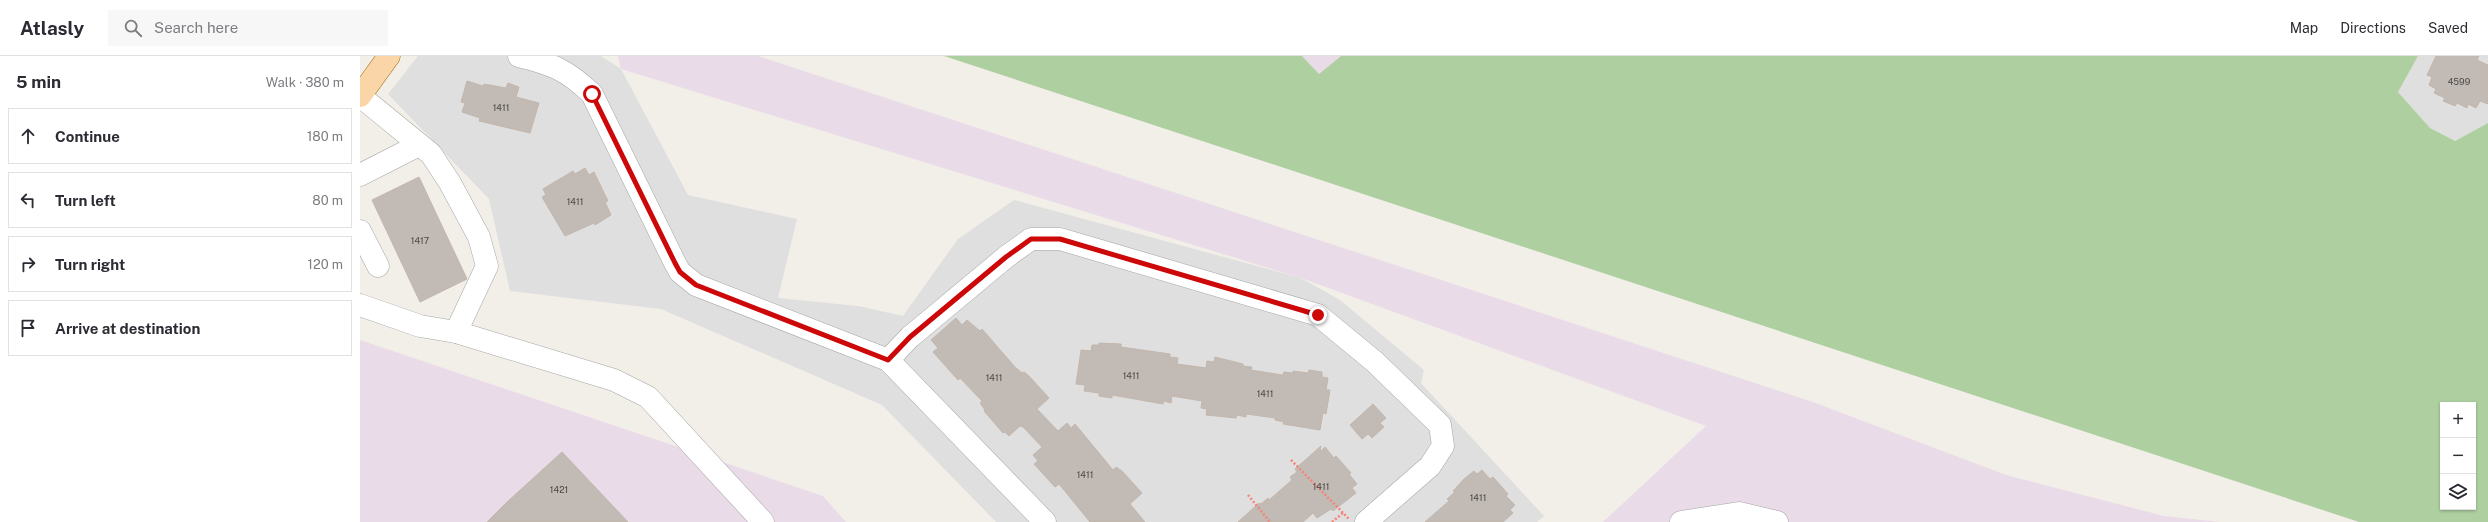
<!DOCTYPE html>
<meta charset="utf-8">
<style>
:root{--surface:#fff;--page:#f7f7f7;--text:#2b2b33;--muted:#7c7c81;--line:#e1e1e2}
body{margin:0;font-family:"Public Sans",sans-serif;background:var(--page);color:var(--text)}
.controls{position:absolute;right:12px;bottom:12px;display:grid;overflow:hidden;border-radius:0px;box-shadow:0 1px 3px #0004}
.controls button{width:36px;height:36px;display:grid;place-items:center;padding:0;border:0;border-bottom:1px solid var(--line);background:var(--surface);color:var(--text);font:20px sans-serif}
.stop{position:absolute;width:12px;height:12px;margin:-9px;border:3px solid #cc0809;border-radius:50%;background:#fff}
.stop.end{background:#cc0809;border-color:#fff;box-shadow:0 1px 4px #0008}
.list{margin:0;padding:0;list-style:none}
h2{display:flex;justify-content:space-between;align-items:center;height:52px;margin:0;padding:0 16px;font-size:17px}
h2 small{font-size:13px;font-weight:400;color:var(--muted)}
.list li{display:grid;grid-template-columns:26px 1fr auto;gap:12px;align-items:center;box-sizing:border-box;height:56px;margin:0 8px 8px;padding:0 8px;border:1px solid var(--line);border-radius:0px}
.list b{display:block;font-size:15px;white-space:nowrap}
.list em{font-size:13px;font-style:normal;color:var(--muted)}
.icon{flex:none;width:22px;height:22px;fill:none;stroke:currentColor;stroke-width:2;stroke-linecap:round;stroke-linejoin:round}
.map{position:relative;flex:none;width:2128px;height:466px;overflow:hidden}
header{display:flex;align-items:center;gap:24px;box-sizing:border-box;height:56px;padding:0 20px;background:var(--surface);border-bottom:1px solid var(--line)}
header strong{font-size:19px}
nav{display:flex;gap:22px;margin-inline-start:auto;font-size:14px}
.search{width:280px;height:36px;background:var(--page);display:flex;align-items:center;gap:10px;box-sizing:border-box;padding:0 14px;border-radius:0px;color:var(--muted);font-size:15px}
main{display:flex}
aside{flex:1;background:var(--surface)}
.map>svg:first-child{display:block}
</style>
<header>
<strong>Atlasly</strong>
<div class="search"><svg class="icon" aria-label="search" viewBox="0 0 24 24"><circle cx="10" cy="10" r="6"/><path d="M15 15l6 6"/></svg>Search here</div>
<nav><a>Map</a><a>Directions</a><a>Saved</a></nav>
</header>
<main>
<aside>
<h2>5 min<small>Walk · 380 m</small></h2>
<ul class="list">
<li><svg class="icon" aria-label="ahead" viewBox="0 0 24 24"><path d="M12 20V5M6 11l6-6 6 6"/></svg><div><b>Continue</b></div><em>180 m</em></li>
<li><svg class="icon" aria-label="left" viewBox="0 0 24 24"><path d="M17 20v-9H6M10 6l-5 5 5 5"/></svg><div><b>Turn left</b></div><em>80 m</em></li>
<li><svg class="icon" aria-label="right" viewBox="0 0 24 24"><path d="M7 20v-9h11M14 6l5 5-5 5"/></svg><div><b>Turn right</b></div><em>120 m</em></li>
<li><svg class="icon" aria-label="arrive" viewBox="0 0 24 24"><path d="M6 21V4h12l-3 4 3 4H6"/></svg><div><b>Arrive at destination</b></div></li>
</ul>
</aside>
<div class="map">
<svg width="2128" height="466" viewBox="0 0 2128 466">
<rect width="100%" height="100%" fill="#f2efe9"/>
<g fill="#e0dfdf">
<path d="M58 0H241L261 13 328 139 437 163 418 242 498 250 543 260 598 183 654 144 941 222 980 244 1064 314 1061 327 1184 460 1177 466H636L522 349 301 253 150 235 129 143 28 38Z"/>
<path d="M2058 0H2128V67L2095 85 2070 72 2038 36Z"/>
</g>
<g fill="#eadbe8">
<path d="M258 0H398L1453 346 1646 419 1804 460 1860 466H1243L1346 370 941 222 261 13Z"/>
<path d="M942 0H981L959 18Z"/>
<path d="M0 284 463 440 486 466H0Z"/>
</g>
<path fill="#aecfa0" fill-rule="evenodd" d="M584 0H942L959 18 981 0H2058L2038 36 2070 72 2095 85 2128 67V466H1999ZM2083 349H2113V451H2083Z"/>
<g fill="#c2bbb5" stroke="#c3b6ac">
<path d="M2076 0H2119L2117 4 2128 9V48L2120 45 2116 52 2108 48 2107 52 2097 47 2095 50 2083 45 2085 42 2074 37 2076 33 2069 29 2072 21 2067 19Z"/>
<path d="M107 25 123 30 124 28 146 32 148 27 159 31 156 41 179 47 170 77 119 65 120 62 102 56 105 47 101 46Z"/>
<path d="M225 112 229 119 234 116 248 145 245 146 251 159 235 169 234 167 205 180 182 141 186 139 183 133 213 115 215 118Z"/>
<path d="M59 121 107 223 60 246 12 144Z"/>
<path d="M596 262 602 269 607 264 620 275 622 273 655 311 662 317 664 316 669 320 689 342 677 353 698 375 707 367 711 372 715 368 753 414 756 411 762 415 782 437 770 448 785 466H730L699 428 695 431 674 408 678 405 673 399 682 391 663 371 660 370 649 380 645 376 643 377 624 355 625 354 620 347 622 345 600 322 598 324 573 296 578 292 571 284Z"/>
<path d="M739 287 761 288V291L810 298V301L818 302 817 308 846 312 847 305 854 306 855 301 883 308V310L892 311 891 314 916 318 923 319 924 316 933 317V315L948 317 949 314 962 316V321L968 322 966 334H970L966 358 963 357 960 374 923 368 924 366 915 364V362L886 358V361L877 359 876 362 846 359 847 353 841 352 842 345 812 340 811 347 804 345 803 348 752 339V342L739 340V337L724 335 725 329 716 328 721 294 731 295 732 289H739Z"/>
<path d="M1013 348 1026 362 1020 367 1024 371 1012 382 1008 378 1002 383 990 369Z"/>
<path d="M961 390 960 396 965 391 974 402 976 400 991 417 989 418 997 428 992 432 996 437 973 455 971 453 957 462 953 457 943 466H878L899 447 901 448 908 442 909 444 932 424 930 421 937 416 935 413Z"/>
<path d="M202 396 268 466H127L146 447Z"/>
<path d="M1122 414 1130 423 1133 421 1148 438 1146 440 1155 449 1150 454 1153 457 1143 466H1065L1089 445 1087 443 1095 436 1093 435 1104 423 1114 415 1117 418Z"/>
</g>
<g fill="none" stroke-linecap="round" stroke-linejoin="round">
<g stroke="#a6a6a6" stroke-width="23">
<g id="minor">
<path d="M159 0C192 8 207 14 232 38L315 207 320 216 336 229 528 304 685 466"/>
<path d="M0 40 71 98 90 127 119 181 127 210 96 276"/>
<path d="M0 119 59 89"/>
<path d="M0 175 18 210"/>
<path d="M0 249 60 270 96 276 254 324 288 341 403 466"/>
<path d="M528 304 550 281 646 201 671 183H700L958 259 1015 306 1080 369 1083 390 1070 410 1006 466"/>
<path d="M1321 466 1379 457 1417 466"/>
</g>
</g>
<g stroke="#9a6806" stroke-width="23">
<path id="major" d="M0 40 29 0"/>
</g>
<g stroke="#f58377" stroke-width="2.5" stroke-dasharray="2 2" stroke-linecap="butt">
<path d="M931 404 989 463"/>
<path d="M888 439 910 466"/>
<path d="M972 466 983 457"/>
</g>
<use href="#minor" stroke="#fff" stroke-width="22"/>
<use href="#major" stroke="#f9d5a7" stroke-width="22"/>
</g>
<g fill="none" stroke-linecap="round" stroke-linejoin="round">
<path stroke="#cc0809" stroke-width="5" d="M232 38 315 207 320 216 336 229 528 304 550 281 646 201 671 183H700L958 259"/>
</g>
<g text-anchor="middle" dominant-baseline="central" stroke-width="3" stroke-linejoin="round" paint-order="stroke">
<g font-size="9" fill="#4a4847">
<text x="2099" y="25">4599</text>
<text x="141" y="51">1411</text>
<text x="215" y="145">1411</text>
<text x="60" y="184">1417</text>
<text x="771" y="319">1411</text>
<text x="634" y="321">1411</text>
<text x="905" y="337">1411</text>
<text x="725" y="418">1411</text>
<text x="961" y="430">1411</text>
<text x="199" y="433">1421</text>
<text x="1118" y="441">1411</text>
</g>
</g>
</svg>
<div class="controls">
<button>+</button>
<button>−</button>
<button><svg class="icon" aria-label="layers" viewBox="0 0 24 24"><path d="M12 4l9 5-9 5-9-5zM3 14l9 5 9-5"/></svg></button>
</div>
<div class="stop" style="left:232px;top:38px"></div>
<div class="stop end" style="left:958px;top:259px"></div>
</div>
</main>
